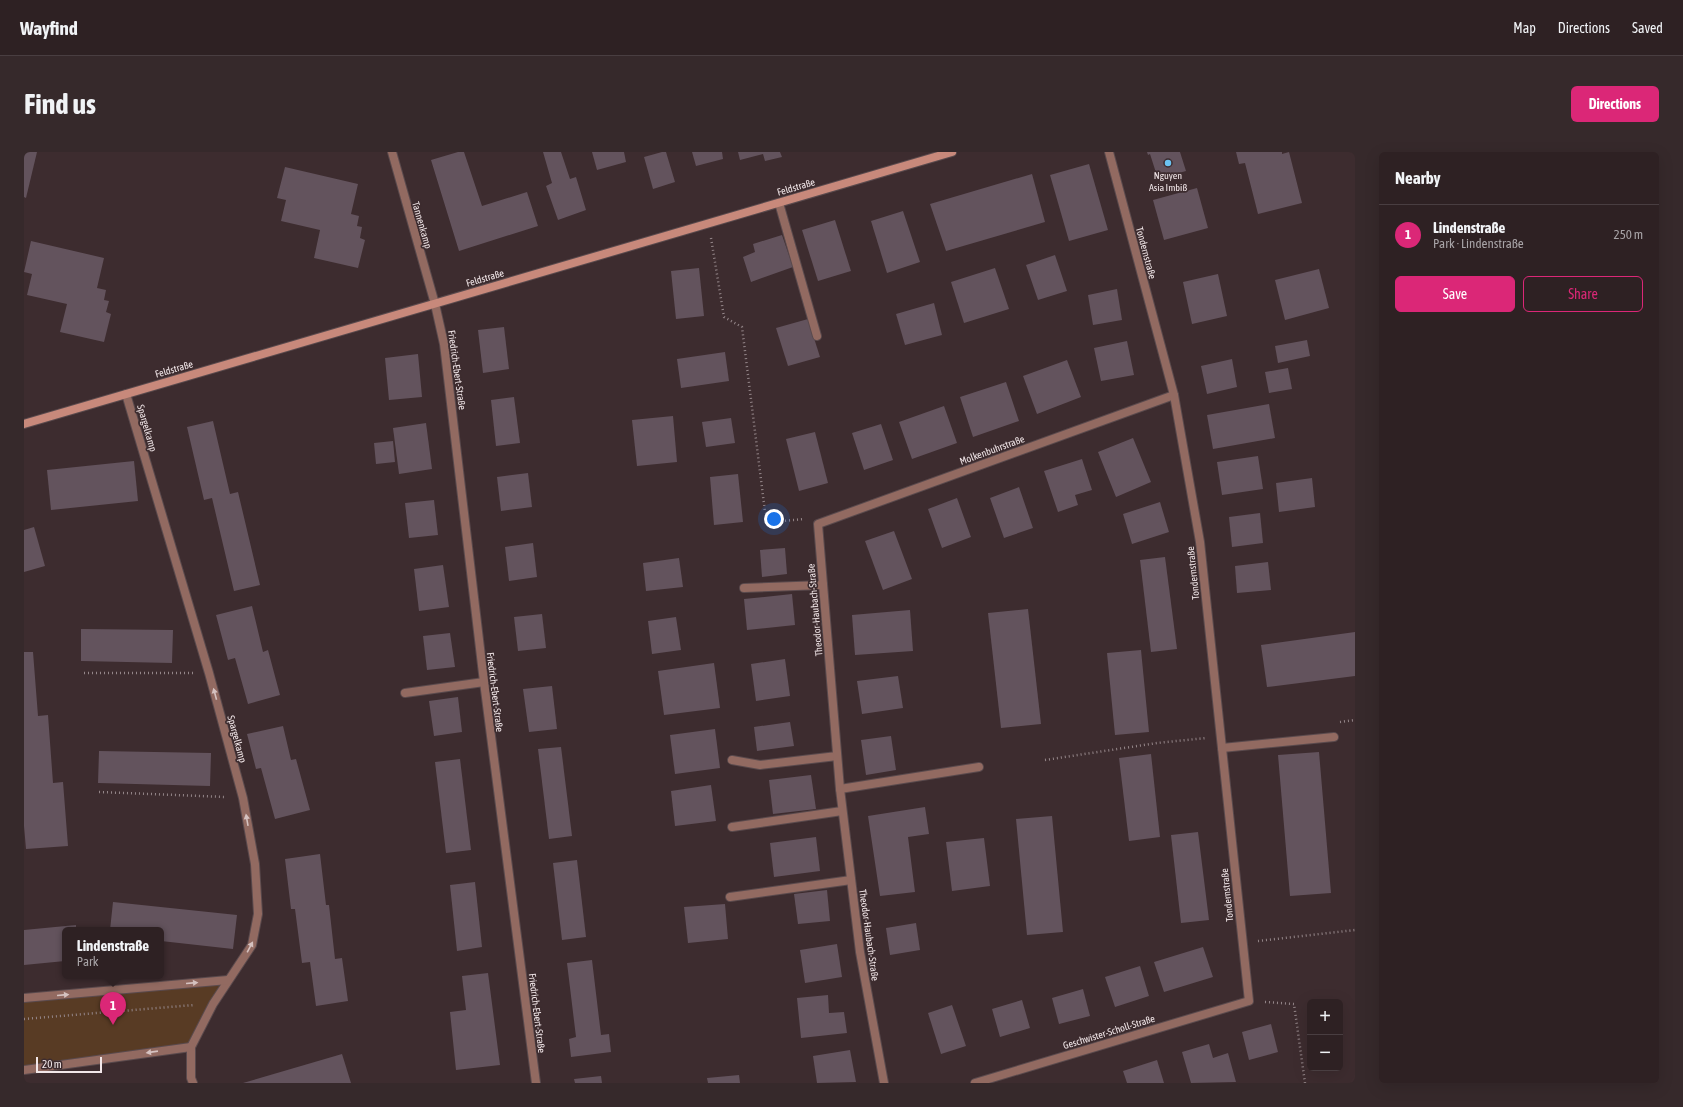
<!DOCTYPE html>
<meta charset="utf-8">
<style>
:root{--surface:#2e2123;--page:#36292b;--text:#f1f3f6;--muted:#a7a3a6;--line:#493e41;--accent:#db2777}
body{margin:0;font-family:"Asap Condensed",sans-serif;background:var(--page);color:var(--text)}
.controls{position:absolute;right:12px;bottom:12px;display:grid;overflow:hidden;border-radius:6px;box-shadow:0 4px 16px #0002}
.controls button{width:36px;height:36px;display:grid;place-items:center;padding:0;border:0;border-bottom:1px solid var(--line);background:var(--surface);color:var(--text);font:20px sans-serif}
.scale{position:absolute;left:12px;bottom:10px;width:66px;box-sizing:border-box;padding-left:4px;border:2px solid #f2e7e9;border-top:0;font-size:11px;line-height:14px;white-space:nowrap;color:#f2e7e9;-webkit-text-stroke:3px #3d2c2f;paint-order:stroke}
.you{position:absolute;left:750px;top:367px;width:14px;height:14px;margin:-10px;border:3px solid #fff;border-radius:50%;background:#1a73e8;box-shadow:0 0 0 6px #1a73e833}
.badge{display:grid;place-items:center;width:26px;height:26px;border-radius:50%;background:var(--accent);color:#fff;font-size:13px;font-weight:700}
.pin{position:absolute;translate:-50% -33px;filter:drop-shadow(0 1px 2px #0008)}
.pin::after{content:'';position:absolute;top:21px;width:14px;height:12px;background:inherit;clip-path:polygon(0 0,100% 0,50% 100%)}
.popup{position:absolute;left:38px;top:775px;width:102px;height:52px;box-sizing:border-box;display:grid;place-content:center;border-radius:6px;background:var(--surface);filter:drop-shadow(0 1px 3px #0005);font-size:13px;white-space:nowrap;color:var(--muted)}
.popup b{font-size:15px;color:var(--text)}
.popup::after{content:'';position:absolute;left:50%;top:100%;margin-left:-8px;border:8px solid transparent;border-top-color:var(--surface)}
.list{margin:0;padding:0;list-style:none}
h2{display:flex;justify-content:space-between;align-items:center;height:52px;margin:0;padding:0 16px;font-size:17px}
h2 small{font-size:13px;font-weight:400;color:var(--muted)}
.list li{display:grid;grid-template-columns:26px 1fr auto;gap:12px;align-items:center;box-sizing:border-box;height:60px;padding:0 16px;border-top:1px solid var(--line)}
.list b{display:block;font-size:15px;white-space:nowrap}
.list p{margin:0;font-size:13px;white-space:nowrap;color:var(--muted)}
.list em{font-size:13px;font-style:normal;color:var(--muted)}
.actions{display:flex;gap:8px;padding:12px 16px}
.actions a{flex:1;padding:9px 0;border:1px solid var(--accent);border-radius:6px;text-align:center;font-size:14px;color:var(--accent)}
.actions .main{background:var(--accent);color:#fff}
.map{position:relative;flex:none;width:1331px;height:931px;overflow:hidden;border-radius:6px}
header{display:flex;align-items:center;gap:24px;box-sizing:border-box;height:56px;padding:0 20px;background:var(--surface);border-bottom:1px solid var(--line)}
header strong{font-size:19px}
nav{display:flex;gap:22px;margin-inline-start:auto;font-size:14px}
.intro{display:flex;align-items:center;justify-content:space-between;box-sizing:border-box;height:96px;padding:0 24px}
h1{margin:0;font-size:28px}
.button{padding:10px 18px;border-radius:6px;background:var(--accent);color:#fff;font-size:14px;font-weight:700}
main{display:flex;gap:24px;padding:0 24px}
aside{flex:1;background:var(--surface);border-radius:6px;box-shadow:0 4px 16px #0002}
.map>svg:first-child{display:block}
</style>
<header>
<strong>Wayfind</strong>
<nav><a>Map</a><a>Directions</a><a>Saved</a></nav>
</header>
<div class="intro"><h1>Find us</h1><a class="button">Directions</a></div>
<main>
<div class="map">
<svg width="1331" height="931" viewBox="0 0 1331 931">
<rect width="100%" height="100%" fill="#3d2c2f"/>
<path fill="#583b24" d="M204 827 167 895 0 918V846Z"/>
<g fill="#63535d">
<path d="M0 0H13L2 46 0 45Z"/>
<path d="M434 0H440L458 54 503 40 514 74 435 99 407 8Z"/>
<path d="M519 0H537L546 27 552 25 562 58 534 68 522 34 528 31Z"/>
<path d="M568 0H600L602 10 573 18Z"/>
<path d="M638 0H642L651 30 629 37 620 5Z"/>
<path d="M668 0H698L699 7 672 14Z"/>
<path d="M714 0H756L758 5 741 9 739 2 716 8Z"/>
<path d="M1123 0H1156L1162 19 1134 27 1126 2 1124 3Z"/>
<path d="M1212 0H1258V2L1265 0 1278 51 1234 62 1221 11 1215 12Z"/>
<path d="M1065 12 1084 78 1045 89 1026 23Z"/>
<path d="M261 15 334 32 327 62 335 64 333 74 338 75 336 86 341 88 334 116 290 106 296 78 257 69 262 48 253 46Z"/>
<path d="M1008 22 1021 70 922 99 906 52Z"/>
<path d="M1173 36 1184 76 1140 88 1129 48Z"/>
<path d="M879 59 896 110 863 121 847 69Z"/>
<path d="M811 68 827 119 794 129 778 78Z"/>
<path d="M758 83 769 115 727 130 719 105 731 100 729 92Z"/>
<path d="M7 89 80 106 73 136 82 138 80 148 85 149 82 160 87 162 80 190 36 180 43 152 3 143 8 122 0 120Z"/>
<path d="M1031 103 1043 139 1014 148 1002 113Z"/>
<path d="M675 116 680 164 652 167 647 119Z"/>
<path d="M971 116 985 157 940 171 927 130Z"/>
<path d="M1295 117 1305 156 1261 168 1251 128Z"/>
<path d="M1194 122 1203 164 1168 172 1159 130Z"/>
<path d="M1093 137 1098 168 1069 173 1064 143Z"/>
<path d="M910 151 918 183 881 193 872 162Z"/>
<path d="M784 167 796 205 764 214 752 176Z"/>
<path d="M480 175 485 217 459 221 454 178Z"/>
<path d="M1283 188 1286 204 1254 211 1251 194Z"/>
<path d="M1103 189 1110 223 1077 229 1070 196Z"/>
<path d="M701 200 705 229 657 236 653 207Z"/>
<path d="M394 202 398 245 365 248 361 206Z"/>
<path d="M1208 207 1213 235 1183 242 1177 214Z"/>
<path d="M1043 208 1057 245 1013 262 999 224Z"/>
<path d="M1264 216 1268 237 1245 241 1241 220Z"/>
<path d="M982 230 995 269 949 285 936 245Z"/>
<path d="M490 245 496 291 472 294 467 248Z"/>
<path d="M1245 252 1251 286 1189 297 1183 263Z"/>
<path d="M920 254 933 291 888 307 875 270Z"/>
<path d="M649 264 653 310 613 314 608 268Z"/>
<path d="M707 266 711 291 682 295 678 270Z"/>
<path d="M189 269 206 342 214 340 236 433 210 439 188 346 180 348 163 275Z"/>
<path d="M402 271 408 317 375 322 369 276Z"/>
<path d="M857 272 869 308 840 318 828 281Z"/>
<path d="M791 280 804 331 775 339 762 287Z"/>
<path d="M1109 286 1127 330 1092 345 1074 300Z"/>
<path d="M369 289 371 310 352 312 350 291Z"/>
<path d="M1234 304 1239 337 1198 343 1193 310Z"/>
<path d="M1058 307 1068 338 1051 343 1054 353 1034 360 1020 319Z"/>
<path d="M110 309 114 349 27 358 23 318Z"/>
<path d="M504 321 508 355 477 359 473 325Z"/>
<path d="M714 322 719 370 690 373 686 325Z"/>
<path d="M1288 326 1291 355 1255 360 1252 331Z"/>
<path d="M995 335 1009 376 980 386 966 346Z"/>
<path d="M933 346 947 385 918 396 904 357Z"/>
<path d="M410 348 414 383 385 386 381 351Z"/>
<path d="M1136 350 1145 380 1108 392 1099 362Z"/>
<path d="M1236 361 1239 391 1208 395 1205 365Z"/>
<path d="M10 375 21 414 0 420V378Z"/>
<path d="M870 379 888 427 859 438 841 389Z"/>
<path d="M509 391 513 425 485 429 481 395Z"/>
<path d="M761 396 763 422 738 425 736 398Z"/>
<path d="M1141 405 1153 497 1127 500 1116 408Z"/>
<path d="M655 406 659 435 622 439 619 411Z"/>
<path d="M1244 410 1247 438 1213 441 1211 414Z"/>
<path d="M419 413 425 455 395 459 390 417Z"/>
<path d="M768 442 771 473 723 478 720 447Z"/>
<path d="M228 454 239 500 244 498 256 543 224 552 211 506 204 508 192 463Z"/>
<path d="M1004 457 1017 572 977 576 964 461Z"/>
<path d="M886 458 889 499 831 503 828 463Z"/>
<path d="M518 462 522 496 494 499 490 465Z"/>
<path d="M652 465 657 498 628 502 624 469Z"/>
<path d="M57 477 149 478 148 511 57 509Z"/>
<path d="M1331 480V524L1243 535 1237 493Z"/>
<path d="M426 481 431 515 403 518 399 484Z"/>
<path d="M1117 498 1125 580 1091 583 1083 501Z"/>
<path d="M0 500H9L14 564 24 563 29 631 39 630 44 694 2 697 0 674Z"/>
<path d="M761 507 766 544 732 549 727 512Z"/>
<path d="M690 511 696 556 640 563 634 519Z"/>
<path d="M874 524 879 556 838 562 833 529Z"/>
<path d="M528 534 533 577 505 580 499 537Z"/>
<path d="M434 545 438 580 410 584 405 549Z"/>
<path d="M766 570 770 594 733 599 730 575Z"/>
<path d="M259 574 267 608 272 607 286 658 251 667 237 616 232 617 223 582Z"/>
<path d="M691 577 696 616 651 622 646 583Z"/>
<path d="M867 584 872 618 842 623 837 588Z"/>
<path d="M537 595 548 684 525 687 514 597Z"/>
<path d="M75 599 187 601 186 634 74 631Z"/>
<path d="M1295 600 1307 741 1266 744 1254 603Z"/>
<path d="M1127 602 1136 685 1105 689 1095 606Z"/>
<path d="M436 607 447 698 422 701 411 610Z"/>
<path d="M787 623 792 657 749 662 745 628Z"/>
<path d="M687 633 692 669 651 674 647 639Z"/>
<path d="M901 655 905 682 884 685 891 740 856 744 844 664Z"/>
<path d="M1028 664 1039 780 1003 783 992 667Z"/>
<path d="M1174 680 1185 768 1157 771 1147 683Z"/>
<path d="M792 685 796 719 750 725 746 691Z"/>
<path d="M960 686 966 734 928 739 922 690Z"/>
<path d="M296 702 302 753H305L311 807 318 806 324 849 292 854 286 810 278 811 271 757H267L261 707Z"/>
<path d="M553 708 562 785 538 788 529 711Z"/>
<path d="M451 730 458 795 433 799 426 733Z"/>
<path d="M803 738 806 769 774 772 770 742Z"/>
<path d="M89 750 213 763 209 797 137 789V778H86Z"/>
<path d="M701 752 704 787 664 791 660 755Z"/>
<path d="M892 771 896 798 866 803 862 776Z"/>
<path d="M52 773V778H41V809L0 813V778Z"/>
<path d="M813 792 818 825 781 831 776 798Z"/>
<path d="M1179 795 1189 825 1140 840 1130 810Z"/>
<path d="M568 808 577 883 585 882 587 900 547 905 545 887 552 885 543 811Z"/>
<path d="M1116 814 1125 844 1091 855 1081 825Z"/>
<path d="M464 821 476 913 432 918 426 860 442 858 438 824Z"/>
<path d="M1059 837 1066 864 1035 872 1028 846Z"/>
<path d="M804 843 805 861 820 860 823 881 777 886 773 846Z"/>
<path d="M998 848 1006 876 976 885 968 857Z"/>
<path d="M928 853 942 894 917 902 904 861Z"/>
<path d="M1247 872 1254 900 1225 908 1218 880Z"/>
<path d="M1185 892 1189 906 1204 901 1212 930 1167 931 1158 900Z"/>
<path d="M826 898 832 930 793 931 789 904Z"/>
<path d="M318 902 327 931H219Z"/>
<path d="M1133 908 1140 931H1103L1099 919Z"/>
<path d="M715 923 716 931H684L683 926Z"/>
<path d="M577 924 578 931H551L550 927Z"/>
</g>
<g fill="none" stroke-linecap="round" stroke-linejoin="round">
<g stroke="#5a4a4d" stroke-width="10">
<g id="lane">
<path d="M755 51 793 184"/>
<path d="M720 436 799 433"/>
<path d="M381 541 460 530"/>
<path d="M1198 596 1310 585"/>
<path d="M708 608 736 613 813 604"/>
<path d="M708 675 818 659"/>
<path d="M706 745 827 728"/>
</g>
</g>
<g stroke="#5a4a4d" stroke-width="10">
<g id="street">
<path d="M368 0 411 152 420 192 460 530 512 931"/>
<path d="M102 242 185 521 219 646 231 712 234 762 228 793 189 852 167 895V926L169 931"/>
<path d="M816 637 955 615"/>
<path d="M0 846 204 828"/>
<path d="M0 918 167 895"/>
<path d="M860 931 836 800 816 637 794 372 1150 243"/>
<path d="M951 931 1225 849 1176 390 1150 243 1085 0"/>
</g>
</g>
<g stroke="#5a4a4d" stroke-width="10">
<path id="secondary" d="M0 272 928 0"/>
</g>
<g stroke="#948689" stroke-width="2.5" stroke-dasharray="1 3" stroke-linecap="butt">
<path d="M687 86 700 165 718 175 741 360 749 370 780 367"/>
<path d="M60 521H170"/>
<path d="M1316 570 1331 568"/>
<path d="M1021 608 1133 591 1182 586"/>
<path d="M75 640 202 645"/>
<path d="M1234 789 1331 778"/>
<path d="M1241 850 1270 852 1281 931"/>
<path d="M0 867 170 853"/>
</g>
<use href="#lane" stroke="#926a61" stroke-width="8"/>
<use href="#street" stroke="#926a61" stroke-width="8"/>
<use href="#secondary" stroke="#c8897b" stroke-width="8"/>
</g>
<defs><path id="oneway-solid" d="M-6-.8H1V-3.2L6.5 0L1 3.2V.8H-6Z"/></defs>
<g fill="#d5c2c0">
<use href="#oneway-solid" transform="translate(191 542) rotate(-105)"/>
<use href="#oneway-solid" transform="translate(223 668) rotate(-100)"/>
<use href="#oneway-solid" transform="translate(226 795) rotate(-62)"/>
<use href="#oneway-solid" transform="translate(168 831) rotate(-5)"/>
<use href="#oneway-solid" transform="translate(39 843) rotate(-5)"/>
<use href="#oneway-solid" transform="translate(128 900) rotate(172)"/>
</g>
<circle fill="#6bc3f2" stroke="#3d2c2f" stroke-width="1.5" cx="1144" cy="11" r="4"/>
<g text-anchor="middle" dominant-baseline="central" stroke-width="3.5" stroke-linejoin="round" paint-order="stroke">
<g font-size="10" fill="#f2e7e9" stroke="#3d2c2f">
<text x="1144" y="23">Nguyen<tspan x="1144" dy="12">Asia Imbiß</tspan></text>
</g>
<g font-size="10" fill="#f2e7e9" stroke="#3d2c2f">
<text transform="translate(772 35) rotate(-16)">Feldstraße</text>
<text transform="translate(398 73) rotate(74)">Tannenkamp</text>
<text transform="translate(1122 101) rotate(75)">Tondernstraße</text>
<text transform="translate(461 126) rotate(-16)">Feldstraße</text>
<text transform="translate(150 217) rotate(-16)">Feldstraße</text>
<text transform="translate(433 218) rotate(82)">Friedrich-Ebert-Straße</text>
<text transform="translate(123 276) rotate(74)">Spargelkamp</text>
<text transform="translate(968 298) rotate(-20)">Molkenbuhrstraße</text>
<text transform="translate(1169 421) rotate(-96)">Tondernstraße</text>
<text transform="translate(791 458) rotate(-95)">Theodor-Haubach-Straße</text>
<text transform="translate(471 540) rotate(83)">Friedrich-Ebert-Straße</text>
<text transform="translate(213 587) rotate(75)">Spargelkamp</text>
<text transform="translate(1203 743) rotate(-96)">Tondernstraße</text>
<text transform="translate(845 783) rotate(82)">Theodor-Haubach-Straße</text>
<text transform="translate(513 861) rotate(83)">Friedrich-Ebert-Straße</text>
<text transform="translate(1085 880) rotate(-17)">Geschwister-Scholl-Straße</text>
</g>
</g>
</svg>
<div class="controls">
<button>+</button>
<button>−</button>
</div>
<div class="scale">20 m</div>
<div class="you"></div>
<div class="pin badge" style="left:89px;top:873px">1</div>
<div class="popup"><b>Lindenstraße</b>Park</div>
</div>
<aside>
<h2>Nearby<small></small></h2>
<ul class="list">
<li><span class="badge">1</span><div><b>Lindenstraße</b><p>Park · Lindenstraße</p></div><em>250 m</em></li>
</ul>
<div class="actions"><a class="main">Save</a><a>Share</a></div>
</aside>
</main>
